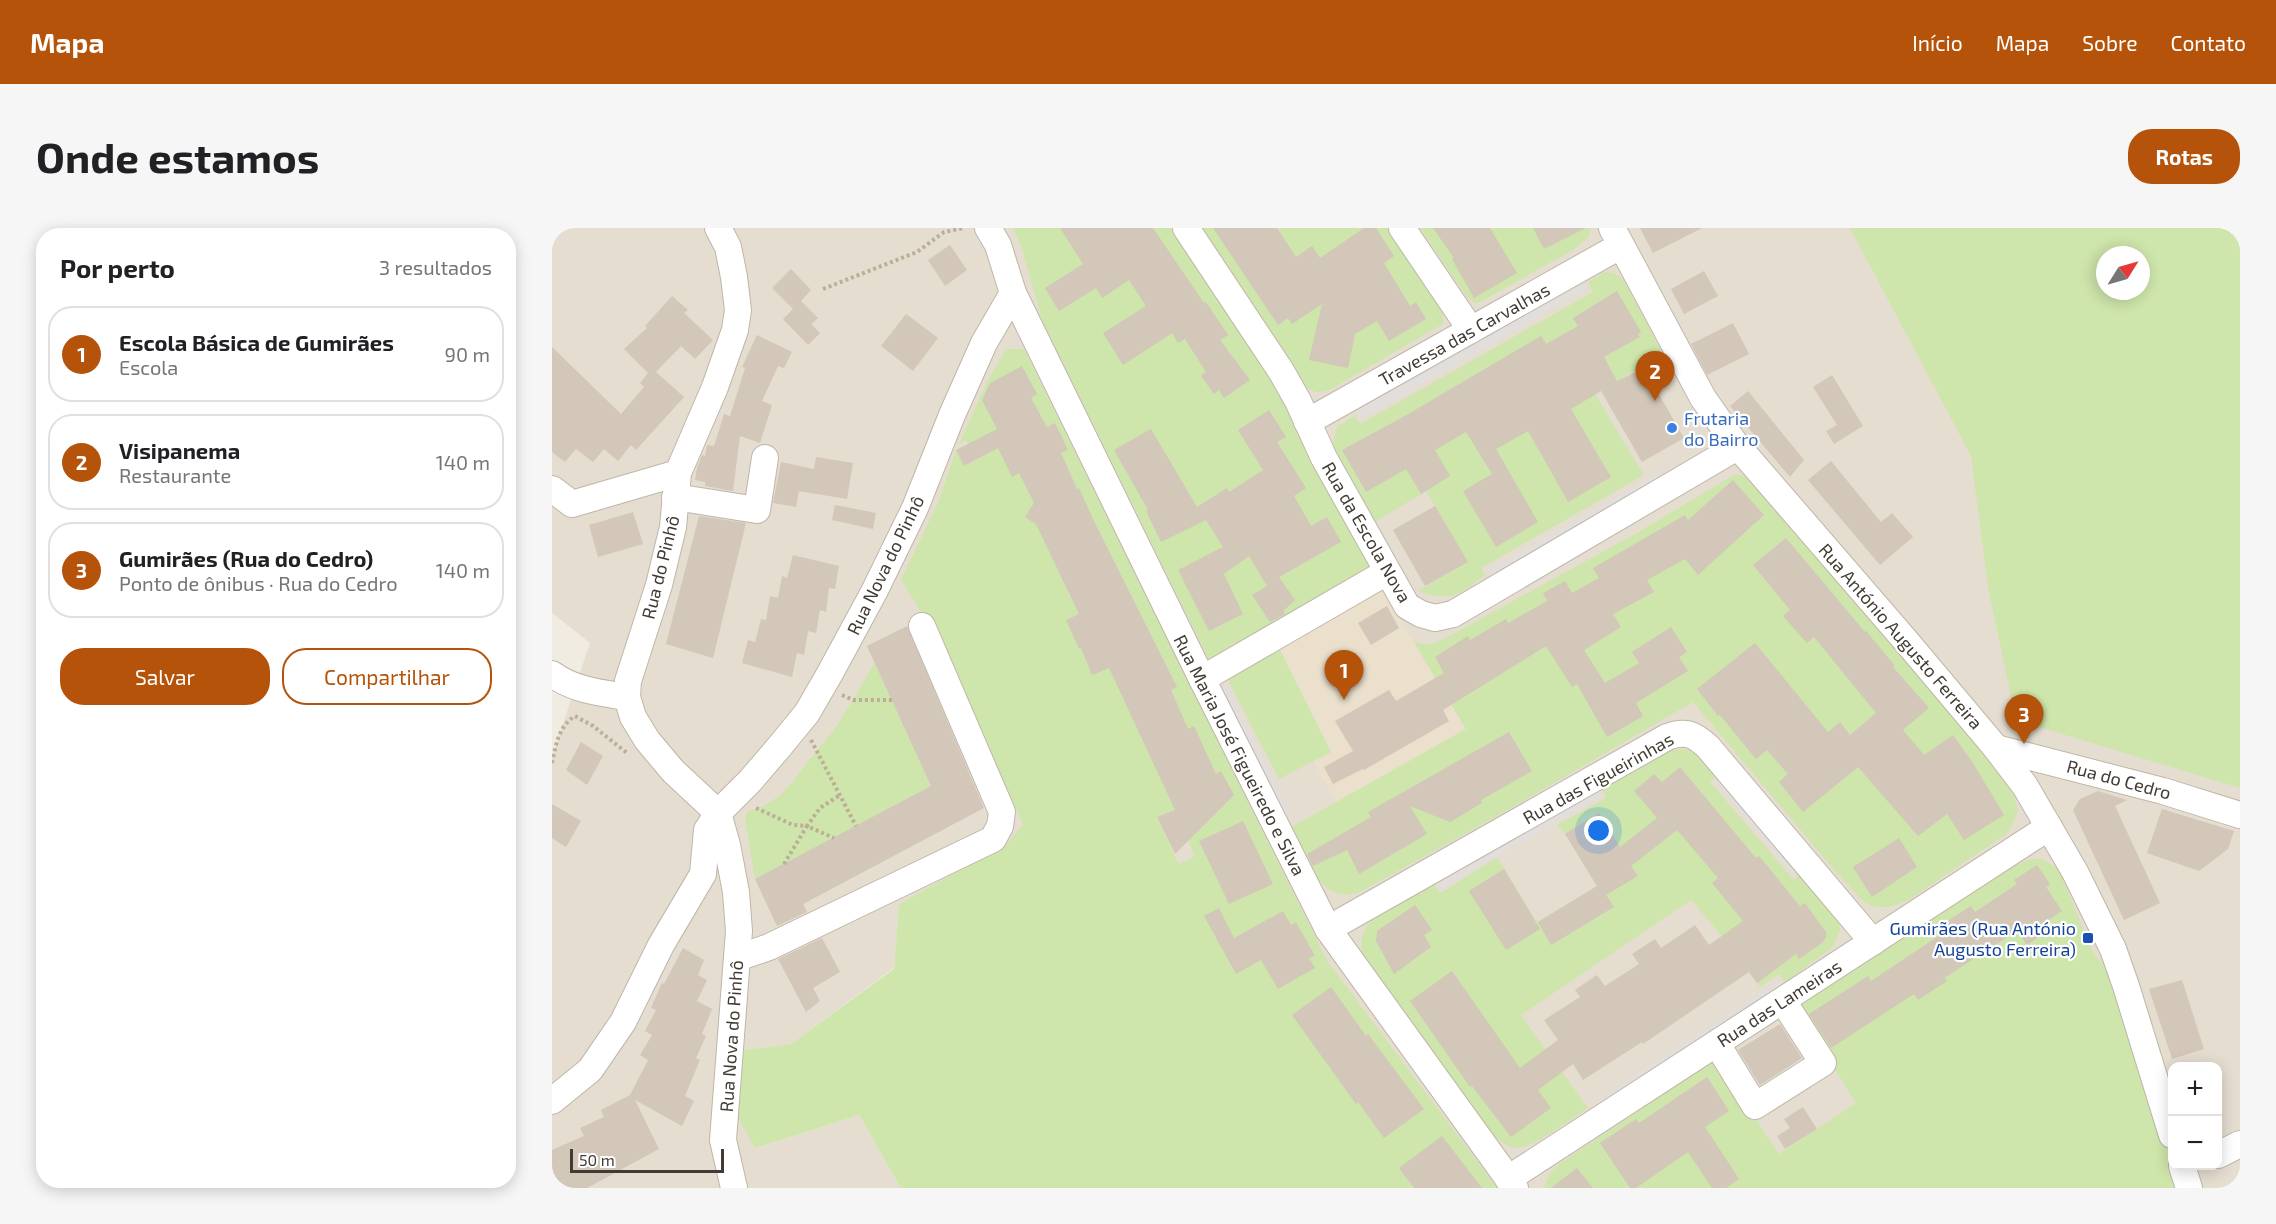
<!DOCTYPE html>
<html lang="pt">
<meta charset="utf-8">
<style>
:root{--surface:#fff;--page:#f6f6f6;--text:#202124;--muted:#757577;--line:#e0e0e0;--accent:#b45309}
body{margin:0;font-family:"Exo 2",sans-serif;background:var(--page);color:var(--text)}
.controls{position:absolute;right:18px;bottom:18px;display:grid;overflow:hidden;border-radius:12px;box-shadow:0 3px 15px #0003}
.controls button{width:54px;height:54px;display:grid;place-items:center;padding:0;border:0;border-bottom:2px solid var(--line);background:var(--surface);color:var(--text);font:30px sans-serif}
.compass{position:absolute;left:1544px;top:18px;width:54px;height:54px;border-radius:50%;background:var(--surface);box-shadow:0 3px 15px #0003;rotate:53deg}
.scale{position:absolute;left:18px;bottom:15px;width:154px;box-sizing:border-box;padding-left:6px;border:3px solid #423b33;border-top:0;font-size:16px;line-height:21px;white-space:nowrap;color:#423b33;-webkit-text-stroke:4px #fff;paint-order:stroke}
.you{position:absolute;left:1047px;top:603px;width:21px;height:21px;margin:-15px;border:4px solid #fff;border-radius:50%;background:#1a73e8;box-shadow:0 0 0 9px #1a73e833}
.badge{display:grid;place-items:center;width:39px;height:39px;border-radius:50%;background:var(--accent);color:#fff;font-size:20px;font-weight:700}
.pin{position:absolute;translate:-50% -50px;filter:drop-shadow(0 2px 3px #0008)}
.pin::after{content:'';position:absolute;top:32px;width:21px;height:18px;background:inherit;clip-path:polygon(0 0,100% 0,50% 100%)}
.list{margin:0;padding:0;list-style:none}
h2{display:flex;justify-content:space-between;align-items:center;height:78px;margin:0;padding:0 24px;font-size:26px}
h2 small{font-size:20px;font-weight:400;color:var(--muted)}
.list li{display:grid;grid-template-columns:39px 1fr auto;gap:18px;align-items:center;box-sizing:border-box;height:96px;margin:0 12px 12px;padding:0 12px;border:2px solid var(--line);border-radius:24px}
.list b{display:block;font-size:22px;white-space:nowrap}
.list p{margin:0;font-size:20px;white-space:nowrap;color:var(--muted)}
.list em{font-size:20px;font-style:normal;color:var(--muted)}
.actions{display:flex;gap:12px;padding:18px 24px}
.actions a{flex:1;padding:14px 0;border:2px solid var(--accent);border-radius:24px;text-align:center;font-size:21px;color:var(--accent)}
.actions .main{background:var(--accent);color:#fff}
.map{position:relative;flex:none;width:1688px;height:960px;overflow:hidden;border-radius:24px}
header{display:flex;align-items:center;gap:36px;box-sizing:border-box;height:84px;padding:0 30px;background:var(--accent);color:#fff}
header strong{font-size:28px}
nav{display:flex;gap:33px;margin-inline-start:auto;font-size:21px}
.intro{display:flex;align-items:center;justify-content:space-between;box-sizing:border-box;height:144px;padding:0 36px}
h1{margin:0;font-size:42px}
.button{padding:15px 27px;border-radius:24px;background:var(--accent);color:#fff;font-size:21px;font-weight:700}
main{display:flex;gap:36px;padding:0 36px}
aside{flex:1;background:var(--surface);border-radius:24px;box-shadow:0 3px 15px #0003}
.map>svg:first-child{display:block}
</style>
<header>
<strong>Mapa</strong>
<nav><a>Início</a><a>Mapa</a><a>Sobre</a><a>Contato</a></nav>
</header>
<div class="intro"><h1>Onde estamos</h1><a class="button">Rotas</a></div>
<main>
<aside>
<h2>Por perto<small>3 resultados</small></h2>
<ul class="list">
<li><span class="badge">1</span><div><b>Escola Básica de Gumirães</b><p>Escola</p></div><em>90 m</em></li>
<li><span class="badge">2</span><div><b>Visipanema</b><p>Restaurante</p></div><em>140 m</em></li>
<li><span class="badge">3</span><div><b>Gumirães (Rua do Cedro)</b><p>Ponto de ônibus · Rua do Cedro</p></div><em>140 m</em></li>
</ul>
<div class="actions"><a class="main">Salvar</a><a>Compartilhar</a></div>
</aside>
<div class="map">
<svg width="1688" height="960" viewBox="0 0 1688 960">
<rect width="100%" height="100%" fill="#f1ece2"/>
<path fill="#e5ddd0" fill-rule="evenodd" d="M0 0H1688V960H838L684 746 657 698 605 589 536 436 423 259 404 223 385 277 393 423 471 597 456 616 347 676 342 740 239 816 192 822 203 920 307 887 349 960H0V529L38 415 0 385ZM1553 27H1589V63H1553ZM1620 838H1666V938H1620Z"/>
<path fill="#eae0cc" d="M827 356 914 501 785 575 761 533 727 551 672 444Z"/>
<g fill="#cee5ab" fill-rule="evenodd">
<path d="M460 0H618L725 158 763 238 822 342 660 438 490 92 469 17Z"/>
<path d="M649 0H839L890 83 891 96 779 161C768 165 763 166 754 158Z"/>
<path d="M868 0H1039L1036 10 1021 22 928 74 923 75 914 68Z"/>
<path d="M1298 0H1688V560L1464 492 1436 359 1419 228ZM1553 27H1589V63H1553Z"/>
<path d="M1052 44 1061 45 1071 51 1111 126 1043 166 1092 247 929 340 933 347C908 367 898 374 866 363L916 334 874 263 823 294 781 216 785 198 803 188 808 196 1041 64 1036 54Z"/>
<path d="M454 121H472L775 733 945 960H349L307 887 203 920 186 890 192 822 239 816 342 741 347 676 455 616 471 597 393 423 349 352 385 277 404 222 413 238 439 224 431 208 416 216 414 212 407 216 436 152ZM623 582 643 628 627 636 605 589Z"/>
<path d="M1186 247 1197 248 1400 486 1462 566 1466 583 1459 600 1454 606 1355 673 1336 679H1323L1312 674 1284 644 1141 474 947 587 810 663C768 680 754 629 738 600L914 501 862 414C874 417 881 416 892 411L1085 305 1180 248Z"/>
<path d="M724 414 779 524 727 551 672 444Z"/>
<path d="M323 435 379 558 203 651 193 591 195 584 213 577 229 567 245 548 287 495Z"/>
<path d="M1131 521C1148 525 1155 535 1165 548L1158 554 1242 652 1250 645 1287 692 1288 701 1282 718 1233 754 1227 746 1208 759 1170 708 1139 672 969 787 1036 880C1024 888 1012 896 1000 904 973 922 960 929 936 901L812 733C807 716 808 702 822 691L882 657 889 665 945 629 985 694 1045 658 1013 606 1005 597 1054 570 1050 560 1120 522Z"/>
<path d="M1479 631H1489L1507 641 1539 721 1548 733 1556 735 1601 868 1626 960H992L998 945 1006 937 1164 831 1227 926 1304 875 1243 781 1317 730 1460 639Z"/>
</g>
<g fill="#e1dedb">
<path d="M1029 51 1035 61 810 191 804 181Z"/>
<path d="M1110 243 1114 252 940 352 935 343Z"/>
<path d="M674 455 738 585 729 590 665 460Z"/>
<path d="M1173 548 1248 640 1240 646 1165 555Z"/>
<path d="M1044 558 1050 568 890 661 884 651Z"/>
<path d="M1226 753 1231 760 1052 878 1047 871Z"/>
</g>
<g fill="#d2c7b8">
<path d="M508 0H601L652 75 654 74 676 107 668 112 698 152 672 170 667 162 662 166 649 148 654 144 633 111 626 115 620 105 571 137 551 105 594 78 577 52 550 70 544 60 507 83 493 60 531 36Z"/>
<path d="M661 0H725L744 29 760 18 768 30 812 0H824L842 28 832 35 858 78 864 74 874 91 837 113 825 93 803 106 796 140 757 132 770 76 740 96 736 90 726 97Z"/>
<path d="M881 0H938L965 45 922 70 900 31 902 30Z"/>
<path d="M981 0H1034L992 21Z"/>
<path d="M1088 0H1150L1101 25Z"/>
<path d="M398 17 415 42 393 58 376 32Z"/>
<path d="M239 41 259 62 249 73 266 90 259 96 268 105 256 117 231 91 241 81 220 60Z"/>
<path d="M1152 43 1166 68 1132 86 1119 61Z"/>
<path d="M1065 63 1089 104 1086 106 1088 109 1052 129 1065 153 1092 140 1132 210 1090 234 1049 163 1019 181 1059 249 1016 274 976 203 944 221 986 294 944 319 911 263 940 246 914 204 883 222 898 248 869 266 854 241 814 264 790 222 851 189 989 108 994 116 1026 98 1021 90Z"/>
<path d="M120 68 136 82 132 85 161 112 143 131 129 118 104 144 132 169 84 222 79 217 66 233 52 221 41 234 24 221 13 234 0 224V119L69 186 92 159 88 155 96 145 72 121 95 100 93 98Z"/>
<path d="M354 86 386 110 361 143 329 118Z"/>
<path d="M1181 95 1197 126 1155 147 1139 116Z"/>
<path d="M205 107 240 124 232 140 226 138 210 173 220 177 208 215 188 208 181 263 153 258V254L143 252 145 240 150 227 153 228 155 217 162 218 172 186 178 188 193 140 190 139Z"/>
<path d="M470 138 485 166 479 170 495 199 503 195 516 222 509 225 525 261 527 260 541 291 625 459 619 462 636 501 642 498 664 546 669 543 682 567 623 626 605 589 623 582 557 440 540 447 529 420 527 421 514 392 527 386 484 296 473 289 482 275 467 245 460 249 446 220 412 238 404 222 445 201 430 172 438 155Z"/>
<path d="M1280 147 1311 198 1282 216 1274 203 1285 197 1261 159Z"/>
<path d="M1196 163 1252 232 1238 249 1178 178Z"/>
<path d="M717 182 734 209 725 214 754 260 742 268 759 298 775 289 789 314 727 349 743 372 731 383 733 386 718 394 700 367 715 358 697 328 672 346 691 386 657 403 626 342 671 319 654 292 609 314 594 283 596 282 562 222 599 201 645 279 675 260 677 264 711 242 686 202Z"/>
<path d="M264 229 301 235 295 271 247 263 244 279 221 275 229 234 262 241Z"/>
<path d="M1279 233 1329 294 1340 285 1361 309 1328 337 1256 252Z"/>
<path d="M1181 252 1212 287 1146 347 1133 331 1095 352 1102 364 1061 386 1069 399 1032 422 1053 455 1087 435 1080 424 1119 399 1135 424 1127 429 1136 443 1084 475 1091 488 1055 509 1025 456 1020 459 994 418 891 482 897 493 812 542 811 541 781 556 772 539 801 523 783 493 837 462 844 473 892 445 883 429 916 408 918 412 954 391 956 395 995 373 991 365 1013 353 1020 365 1047 350 1041 340 1133 287 1136 292Z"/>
<path d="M283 277 324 285 321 301 280 292Z"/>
<path d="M883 278 916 334 873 358 841 302Z"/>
<path d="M81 284 91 316 46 329 37 297Z"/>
<path d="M147 288 194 295 161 430 114 416Z"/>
<path d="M1234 310 1313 404 1314 403 1343 438 1341 439 1377 480 1351 502 1372 527 1401 507 1421 535 1452 587 1412 612 1395 586 1366 608 1306 539 1251 584 1227 554 1236 546 1215 522 1204 531 1168 487 1166 488 1145 461 1203 415 1276 504 1288 494 1298 507 1324 485 1262 409 1255 415 1231 388 1238 382 1201 337Z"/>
<path d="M241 327 287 338 283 361 277 360 274 384 268 382 264 405 256 403 252 427 245 425 240 449 190 435 196 412 203 414 209 391 214 392 218 368 226 370 230 348 235 350Z"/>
<path d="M835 378 847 400 819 417 806 395Z"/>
<path d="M355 398 432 580 251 676 255 684 225 698 203 651 379 558 315 418Z"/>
<path d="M957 504 980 543 929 572 930 575 898 594 858 578 875 606 807 646 795 622 761 638 755 626 819 589 816 584Z"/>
<path d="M29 514 51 528 35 557 14 542Z"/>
<path d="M1128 539 1204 630 1207 628 1248 678 1253 675 1274 704V709L1270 715 1247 731 1244 726 1205 755 1197 744 1091 816 1090 814 1031 852 1021 836 986 862 999 880 959 909 920 858 918 859 858 773 900 743 968 840 1006 812 992 792 1028 769 1023 762 1045 747 1053 758 1087 736 1080 726 1103 711 1109 720 1143 697 1157 717 1191 693 1160 655 1166 650 1125 602 1079 638 1086 648 1054 667 1062 679 999 717 986 694 1045 658 1013 606 1047 585 1068 619 1105 590 1082 563 1102 546 1110 554Z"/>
<path d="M1546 563 1575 572 1563 578 1608 675 1572 692 1521 582 1528 571Z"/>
<path d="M0 576 29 593 14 619 0 610Z"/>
<path d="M1610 581 1682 603 1676 621 1647 643 1595 625Z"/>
<path d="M691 593 721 656 677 676 647 613Z"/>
<path d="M1347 610 1365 639 1320 669 1301 639Z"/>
<path d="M1485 637 1498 656 1494 659 1510 683 1485 700 1489 707 1475 717 1465 703 1392 750 1395 753 1366 772 1362 766 1279 820 1257 786 1316 748 1319 753 1385 709 1390 705 1386 699 1419 678 1423 684 1465 656 1462 652Z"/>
<path d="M952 641 988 701 954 722 917 663Z"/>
<path d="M863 677 880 702 872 707 879 719 842 746 824 713 825 703Z"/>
<path d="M667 680 682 710 731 683 739 697 744 694 763 728 757 730 763 740 726 761 709 732 684 746 652 688Z"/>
<path d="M270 710 288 744 261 760 268 773 254 784 226 731Z"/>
<path d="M131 720 152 732 146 747 155 752 145 773 160 781 150 806 154 808 144 830 148 832 133 868 142 873 130 898 83 872 107 921 35 960H0V922L32 908 28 900 52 889 49 882 78 867 96 832 88 827 100 807 93 803 104 782 99 780 110 755 112 756Z"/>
<path d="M1630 752 1652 821 1620 831 1597 761Z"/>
<path d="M779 759 814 808 816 806 872 881 832 910 806 874 804 876 740 787Z"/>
<path d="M1228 796 1250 830 1208 857 1186 822Z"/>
<path d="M1155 849 1177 883 1153 899 1187 951 1174 960H1160L1136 924 1084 960H1078L1048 915 1084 891 1087 895Z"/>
<path d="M1251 879 1265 901 1233 921 1225 908 1238 900 1232 891Z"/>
<path d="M890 908 930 960H862L847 940Z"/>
<path d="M1025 940 1041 960H999Z"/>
</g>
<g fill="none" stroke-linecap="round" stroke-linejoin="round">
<g stroke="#bfb6a8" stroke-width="28">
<g id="minor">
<path d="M166 0 176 19 182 49 186 82 183 102 163 159 126 245 121 299 107 357 76 453 75 469 81 489 95 512 121 543 166 585 175 617 184 664 187 703 171 912 182 960"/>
<path d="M436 0 446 17 461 65 650 451 776 701 963 960"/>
<path d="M634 0 729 143 746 173 772 230 855 378 869 386 883 390 901 386 1185 219"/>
<path d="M850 0 919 102"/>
<path d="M1060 0 1151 170 1182 214 1354 413 1444 520 1473 558 1523 644 1561 721 1574 758 1620 907"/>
<path d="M755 194 1068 18"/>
<path d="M0 261 20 276 126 245"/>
<path d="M123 269 205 282 213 230"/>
<path d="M0 446C21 462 50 465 75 469"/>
<path d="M650 451 835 344"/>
<path d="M1444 520 1611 563 1688 587"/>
<path d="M776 701 1115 509C1133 502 1142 506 1156 519L1321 714"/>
<path d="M185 730 217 719 441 611 448 598 450 584 370 398"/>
<path d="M1165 816 1203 878 1271 835 1231 773"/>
<path d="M0 873 38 842 71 794 109 717 151 646 155 602 166 585 198 553 228 518 255 485 277 447 322 364 363 280 400 187 432 115 461 65"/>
<path d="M1666 927 1688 916"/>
<path d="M1630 938 1637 960"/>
<path d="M956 951 1497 599"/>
</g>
</g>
<g stroke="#bdae97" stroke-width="4" stroke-dasharray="3 3" stroke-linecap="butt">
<path d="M271 61 365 24 392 4 412 0"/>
<path d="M290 467 301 472H340"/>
<path d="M259 512 304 598"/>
<path d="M0 535C4 517 6 499 23 488L41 498 75 525"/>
<path d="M204 580 241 597 255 598 268 580 288 567"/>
<path d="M232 636 255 598 282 610"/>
</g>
<use href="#minor" stroke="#fff" stroke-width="26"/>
</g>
<circle fill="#3f7fe0" stroke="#fff" stroke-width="2" cx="1120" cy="200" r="6"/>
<rect fill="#1a4fb4" stroke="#fff" stroke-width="2" x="1530" y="704" width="12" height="12" rx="3"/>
<g text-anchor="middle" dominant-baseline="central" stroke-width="4.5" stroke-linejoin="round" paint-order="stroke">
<g font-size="18" fill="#423b33" stroke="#fff">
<text transform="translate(912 106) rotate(-29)">Travessa das Carvalhas</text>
<text transform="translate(815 304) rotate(60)">Rua da Escola Nova</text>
<text transform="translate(333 337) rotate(-64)">Rua Nova do Pinhô</text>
<text transform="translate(108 339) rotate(-76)">Rua do Pinhô</text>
<text transform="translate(1349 408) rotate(49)">Rua António Augusto Ferreira</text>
<text transform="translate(688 527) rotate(63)">Rua Maria José Figueiredo e Silva</text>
<text transform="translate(1046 550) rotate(-29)">Rua das Figueirinhas</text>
<text transform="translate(1567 551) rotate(15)">Rua do Cedro</text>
<text transform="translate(1227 775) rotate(-33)">Rua das Lameiras</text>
<text transform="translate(179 808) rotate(-86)">Rua Nova do Pinhô</text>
</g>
<g font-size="18" fill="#366cbe" stroke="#fff" text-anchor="start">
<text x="1132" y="190">Frutaria<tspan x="1132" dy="21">do Bairro</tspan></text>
</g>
<g font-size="18" fill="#164399" stroke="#fff" text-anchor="end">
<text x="1524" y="700">Gumirães (Rua António<tspan x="1524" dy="21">Augusto Ferreira)</tspan></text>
</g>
</g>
</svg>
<div class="controls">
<button>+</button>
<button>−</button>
</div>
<svg class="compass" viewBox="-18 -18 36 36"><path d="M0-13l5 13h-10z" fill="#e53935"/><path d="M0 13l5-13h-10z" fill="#757577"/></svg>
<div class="scale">50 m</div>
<div class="you"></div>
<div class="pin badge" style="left:792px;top:472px">1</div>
<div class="pin badge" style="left:1103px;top:173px">2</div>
<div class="pin badge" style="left:1472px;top:516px">3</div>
</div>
</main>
